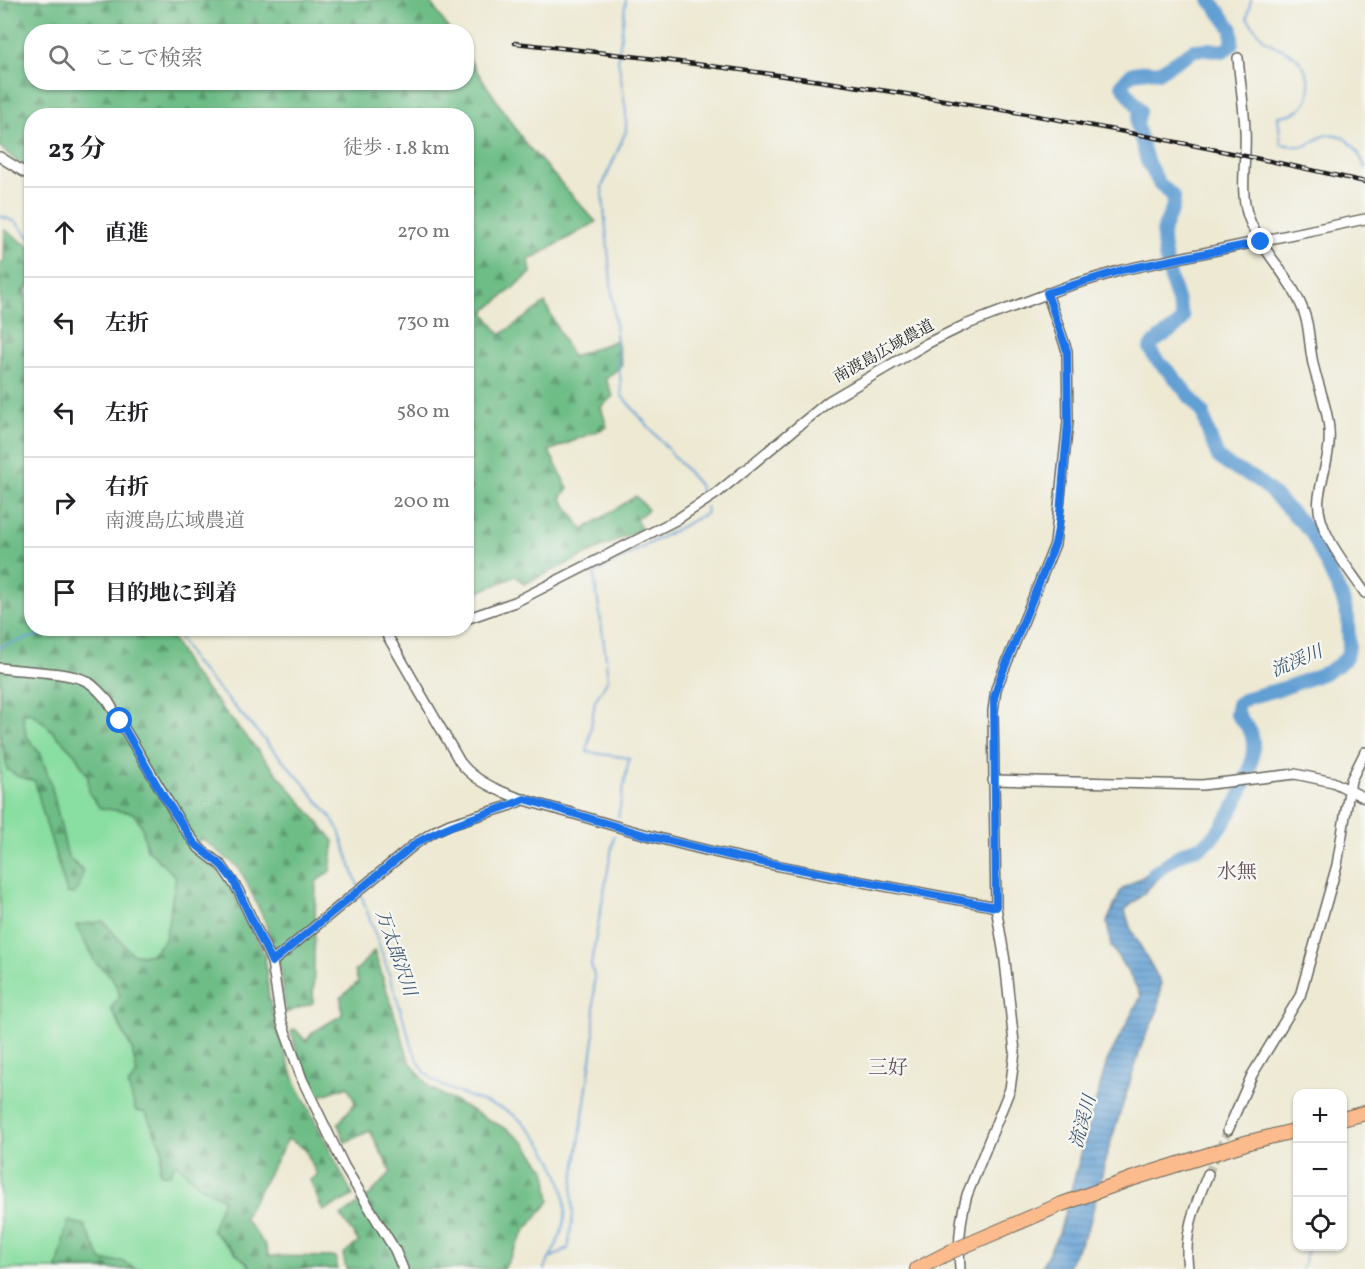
<!DOCTYPE html>
<html lang="ja">
<meta charset="utf-8">
<style>
:root{--surface:#fff;--page:#f2f2f2;--text:#202124;--muted:#757577;--line:#e0e0e0}
body{margin:0;font-family:Vollkorn,"Noto Serif JP",serif;background:var(--page);color:var(--text)}
.controls{position:absolute;right:18px;bottom:18px;display:grid;overflow:hidden;border-radius:12px;box-shadow:0 2px 4px #0004}
.controls button{width:54px;height:54px;display:grid;place-items:center;padding:0;border:0;border-bottom:2px solid var(--line);background:var(--surface);color:var(--text);font:30px sans-serif}
.stop{position:absolute;width:18px;height:18px;margin:-14px;border:4px solid #1a73e8;border-radius:50%;background:#fff}
.stop.end{background:#1a73e8;border-color:#fff;box-shadow:0 2px 6px #0008}
.list{margin:0;padding:0;list-style:none}
h2{display:flex;justify-content:space-between;align-items:center;height:78px;margin:0;padding:0 24px;font-size:26px}
h2 small{font-size:20px;font-weight:400;color:var(--muted)}
.list li{display:grid;grid-template-columns:39px 1fr auto;gap:18px;align-items:center;box-sizing:border-box;height:90px;padding:0 24px;border-top:2px solid var(--line)}
.list b{display:block;font-size:22px;white-space:nowrap}
.list p{margin:0;font-size:20px;white-space:nowrap;color:var(--muted)}
.list em{font-size:20px;font-style:normal;color:var(--muted)}
.icon{flex:none;width:33px;height:33px;fill:none;stroke:currentColor;stroke-width:2;stroke-linecap:round;stroke-linejoin:round}
.map{position:relative;flex:none;width:1365px;height:1269px;overflow:hidden}
.search{position:absolute;background:var(--surface);box-shadow:0 2px 4px #0004;left:24px;top:24px;width:450px;height:66px;display:flex;align-items:center;gap:15px;box-sizing:border-box;padding:0 21px;border-radius:24px;color:var(--muted);font-size:22px}
.panel{position:absolute;background:var(--surface);box-shadow:0 2px 4px #0004;left:24px;top:108px;width:450px;height:528px;border-radius:24px}
.map>svg:first-child{display:block}
</style>
<div class="map">
<svg width="1365" height="1269" viewBox="0 0 1365 1269">
<defs>
<pattern id="forest-firs" width="22" height="20" patternUnits="userSpaceOnUse" patternTransform="scale(1.5)"><rect width="22" height="20" fill="#6ebd87"/><path d="M5 1l3.5 6h-7zM16 11l3.5 6h-7z" fill="#5a996e"/></pattern>
<pattern id="water-rules" width="6" height="5" patternUnits="userSpaceOnUse" patternTransform="scale(1.5)"><rect width="6" height="5" fill="#629fd3"/><path d="M0 2.5h6" fill="none" stroke="#5081aa"/></pattern>
</defs>
<rect width="100%" height="100%" fill="#f6f6f2"/>
<filter id="ink" filterUnits="userSpaceOnUse"><feTurbulence type="fractalNoise" baseFrequency=".0167" numOctaves="2"/><feDisplacementMap in="SourceGraphic" scale="12" xChannelSelector="R" yChannelSelector="G"/><feConvolveMatrix kernelMatrix="1 2 1 2 8 2 1 2 1" color-interpolation-filters="sRGB"/></filter>
<filter id="wash" filterUnits="userSpaceOnUse"><feTurbulence type="fractalNoise" baseFrequency=".008" numOctaves="4" result="noise"/><feDisplacementMap in="SourceGraphic" scale="24" xChannelSelector="R" yChannelSelector="G"/><feGaussianBlur stdDeviation="1.35" result="paint"/><feColorMatrix in="noise" values="0 0 0 0 0 0 0 0 0 0 0 0 0 0 0 0 0 1.4 0 .05"/><feComposite in="paint" operator="in"/></filter>
<g filter="url(#wash)">
<rect width="100%" height="100%" fill="#ede9d3"/>
<path fill="#89dea1" stroke="#527d5e" stroke-width="1.5" d="M0 707 29 712 42 721 75 754 88 776 89 793 133 813 142 826 147 849 177 877 165 940 150 955 111 1009 132 1049 146 1113 163 1151 199 1185 223 1199 212 1231 253 1269H0Z"/>
<g fill="url(#forest-firs)" stroke="#456c52" stroke-width="1.5">
<path d="M0 0H426L433 6 450 31 32 32V82H466L467 56 525 143 596 222 529 260 531 273 484 312 500 335 545 303 572 357 617 340 622 365 606 379 613 396 601 407 607 427 549 451 568 489 561 498 583 530 636 496 648 510 636 519 641 529 524 584 516 576 476 593 467 586 466 116H32L31 173 0 147Z"/>
<path d="M5 230 31 248V285L26 289V306L32 315V628L168 629 189 669 334 841 330 871 316 882 313 1003 285 1013 281 970 264 919 240 869 201 838 192 850 212 865 227 881 265 956 269 998 277 1031 295 1081 353 1196 323 1211 310 1180 317 1175 305 1149 288 1139 244 1218 265 1245 269 1256 336 1257 337 1269H253L212 1230 223 1199 199 1185 176 1163 169 1175 162 1174 159 1171 163 1151 146 1113 136 1111 128 1085 137 1074 132 1049 111 1008 120 995 112 977 95 962 76 925 103 921 132 954 150 955 165 940 176 877 147 849 142 826 133 813 100 808 89 793 88 776 75 754 42 721 29 712 23 715 26 735 41 755 51 784 68 857 83 871 79 888 74 894 67 893 42 810 35 781 17 776 7 769 3 746 0 742V264L4 261Z"/>
<path d="M374 951 410 1062 430 1088 508 1130 525 1143 546 1171 550 1201 524 1232 504 1269H346L343 1254 359 1242 341 1216 369 1196 391 1172 370 1131 345 1142 338 1124 355 1103 348 1086 317 1097 297 1054 291 1031 295 1029 306 1041 313 1032 342 1015 341 997 358 982 355 972Z"/>
<path d="M68 1221 84 1225 102 1261H122L136 1269H57Z"/>
</g>
<path fill="url(#water-rules)" stroke="#3f5e78" stroke-width="1.5" d="M1168 861 1167 870 1140 897 1125 910 1130 927 1161 983 1158 1010 1142 1044 1132 1076 1107 1154 1089 1226 1067 1269H1040L1059 1233 1107 1061 1141 996 1132 979 1111 946 1107 922 1121 890Z"/>
<g fill="none" stroke-linecap="round" stroke-linejoin="round">
<g stroke="#629fd3" stroke-width="2">
<path d="M626 0 618 59 626 111V131L602 187 622 396 699 485 702 494"/>
<path d="M1251 0 1247 18C1253 25 1258 34 1265 40 1272 46 1282 48 1290 53 1305 62 1315 85 1306 102 1299 113 1290 115 1278 116L1281 144C1288 145 1297 147 1304 146 1311 144 1315 140 1321 137 1343 127 1359 150 1365 168"/>
<path d="M0 216 16 222 32 240"/>
<path d="M174 628 193 661 300 779 331 817 339 831 358 886"/>
<path d="M0 647 24 639 76 628"/>
<path d="M606 658 594 573 707 513 706 507"/>
<path d="M606 662 608 679 595 701 587 752 629 758 618 818"/>
<path d="M360 892C374 930 388 969 400 1008 407 1028 412 1055 425 1072 440 1091 481 1099 503 1109 539 1126 573 1183 564 1223 560 1239 552 1255 544 1269"/>
<path d="M552 1257 568 1249 573 1215 572 1192 594 1039V975L591 964 614 836"/>
<path d="M1302 1269 1309 1246"/>
</g>
<path stroke="#629fd3" stroke-width="14" d="M1154 873C1164 867 1174 857 1185 852 1190 849 1197 849 1202 846 1227 831 1264 759 1250 731 1247 725 1240 719 1236 713L1238 704 1247 698 1284 688 1327 672 1338 665 1346 658 1349 647 1348 618 1342 597 1311 532 1267 488 1254 478 1228 465 1218 457 1207 429 1203 413 1172 375 1154 357 1150 348C1157 335 1177 332 1183 318 1176 293 1164 265 1163 238 1162 221 1175 214 1174 197L1159 183 1147 161 1137 125 1140 110 1122 85 1126 79 1133 73 1148 71 1159 72 1194 50 1209 49 1223 51 1232 45V29L1210 0"/>
</g>
</g>
<g filter="url(#ink)">
<g fill="none" stroke-linecap="round" stroke-linejoin="round">
<path stroke="#c3c0ae" stroke-width="9" stroke-dasharray="9 4.5" stroke-linecap="butt" d="M1208 1174 1228 1130"/>
<g stroke="#65645c" stroke-width="12">
<g id="minor">
<path d="M1238 58C1240 82 1244 106 1245 130 1247 158 1239 190 1248 216 1262 255 1298 282 1307 323 1310 338 1310 353 1314 368 1319 388 1328 409 1329 430 1331 453 1322 474 1319 497 1314 529 1348 567 1365 593"/>
<path d="M0 157 32 177"/>
<path d="M466 619 515 602 676 520 717 493 829 401 928 343 965 325 1065 287 1122 270 1365 219"/>
<path d="M383 628 460 762C484 794 541 804 578 815 631 831 683 846 737 857 823 876 910 890 996 907"/>
<path d="M0 668C20 671 71 672 86 681 95 685 101 694 108 701L183 827 199 848 222 866 238 890 272 962 281 1020 302 1079 344 1166 395 1250 403 1269"/>
<path d="M993 780 1202 785 1295 774 1333 782 1365 798"/>
<path d="M272 962 415 844 435 831 450 824 506 807 525 799"/>
<path d="M1228 1130 1252 1075 1300 996 1337 865 1351 780 1365 752"/>
<path d="M960 1269C958 1243 960 1219 967 1195L1010 1089 1015 1052 1005 961 996 907 993 711 996 689 1055 544 1068 422 1067 351 1047 293"/>
<path d="M1188 1269C1183 1234 1195 1206 1208 1174"/>
</g>
</g>
<g stroke="#65645c" stroke-width="16">
<g id="highway">
<path d="M1342 1119 1365 1113"/>
<path d="M1131 1179 1249 1142 1298 1130"/>
<path d="M917 1269 950 1252"/>
</g>
</g>
<use href="#minor" stroke="#fff" stroke-width="9"/>
<use href="#highway" stroke="#fbbb8c" stroke-width="14"/>
<g stroke="#1c1c1c" stroke-width="4.5">
<path id="rail" d="M515 43C801 73 1085 118 1365 182"/>
</g>
<use href="#rail" stroke="#f6f6f2" stroke-width="2" stroke-dasharray="7" stroke-linecap="butt"/>
<g stroke="#65645c" stroke-width="16" stroke-linecap="butt">
<path id="highway-bridge" d="M950 1252 1062 1204 1131 1179"/>
</g>
<use href="#highway-bridge" stroke="#fbbb8c" stroke-width="14"/>
</g>
</g>
<g fill="none" stroke-linecap="round" stroke-linejoin="round" filter="url(#ink)">
<path stroke="#1a73e8" stroke-width="8" d="M120 721 162 794 194 843 222 866 233 880 272 962 415 844C452 821 486 816 525 799L645 835 736 857 996 907 994 698 999 681 1055 544 1059 524 1068 422 1067 351 1047 293 1122 270 1261 242"/>
</g>
<g text-anchor="middle" dominant-baseline="central" stroke-width="4.5" stroke-linejoin="round" paint-order="stroke">
<g font-size="16" fill="#1c1c1c" stroke="#f6f6f2">
<text transform="translate(884 352) rotate(-29)">南渡島広域農道</text>
</g>
<g font-size="18" font-style="italic" fill="#3c576e" stroke="#f6f6f2">
<text transform="translate(1297 662) rotate(-23)">流渓川</text>
<text transform="translate(395 953) rotate(71)">万太郎沢川</text>
<text transform="translate(1084 1122) rotate(-75)">流渓川</text>
</g>
<g font-size="20" fill="#635059" stroke="#f6f6f2">
<text x="1237" y="873">水無</text>
<text x="888" y="1069">三好</text>
</g>
</g>
</svg>
<div class="controls">
<button>+</button>
<button>−</button>
<button><svg class="icon" aria-label="locate" viewBox="0 0 24 24"><circle cx="12" cy="12" r="6"/><path d="M12 2v4M12 18v4M2 12h4M18 12h4"/></svg></button>
</div>
<div class="stop" style="left:120px;top:721px"></div>
<div class="stop end" style="left:1261px;top:242px"></div>
<div class="search"><svg class="icon" aria-label="search" viewBox="0 0 24 24"><circle cx="10" cy="10" r="6"/><path d="M15 15l6 6"/></svg>ここで検索</div>
<section class="panel">
<h2>23 分<small>徒歩 · 1.8 km</small></h2>
<ul class="list">
<li><svg class="icon" aria-label="ahead" viewBox="0 0 24 24"><path d="M12 20V5M6 11l6-6 6 6"/></svg><div><b>直進</b></div><em>270 m</em></li>
<li><svg class="icon" aria-label="left" viewBox="0 0 24 24"><path d="M17 20v-9H6M10 6l-5 5 5 5"/></svg><div><b>左折</b></div><em>730 m</em></li>
<li><svg class="icon" aria-label="left" viewBox="0 0 24 24"><path d="M17 20v-9H6M10 6l-5 5 5 5"/></svg><div><b>左折</b></div><em>580 m</em></li>
<li><svg class="icon" aria-label="right" viewBox="0 0 24 24"><path d="M7 20v-9h11M14 6l5 5-5 5"/></svg><div><b>右折</b><p>南渡島広域農道</p></div><em>200 m</em></li>
<li><svg class="icon" aria-label="arrive" viewBox="0 0 24 24"><path d="M6 21V4h12l-3 4 3 4H6"/></svg><div><b>目的地に到着</b></div></li>
</ul>
</section>
</div>
